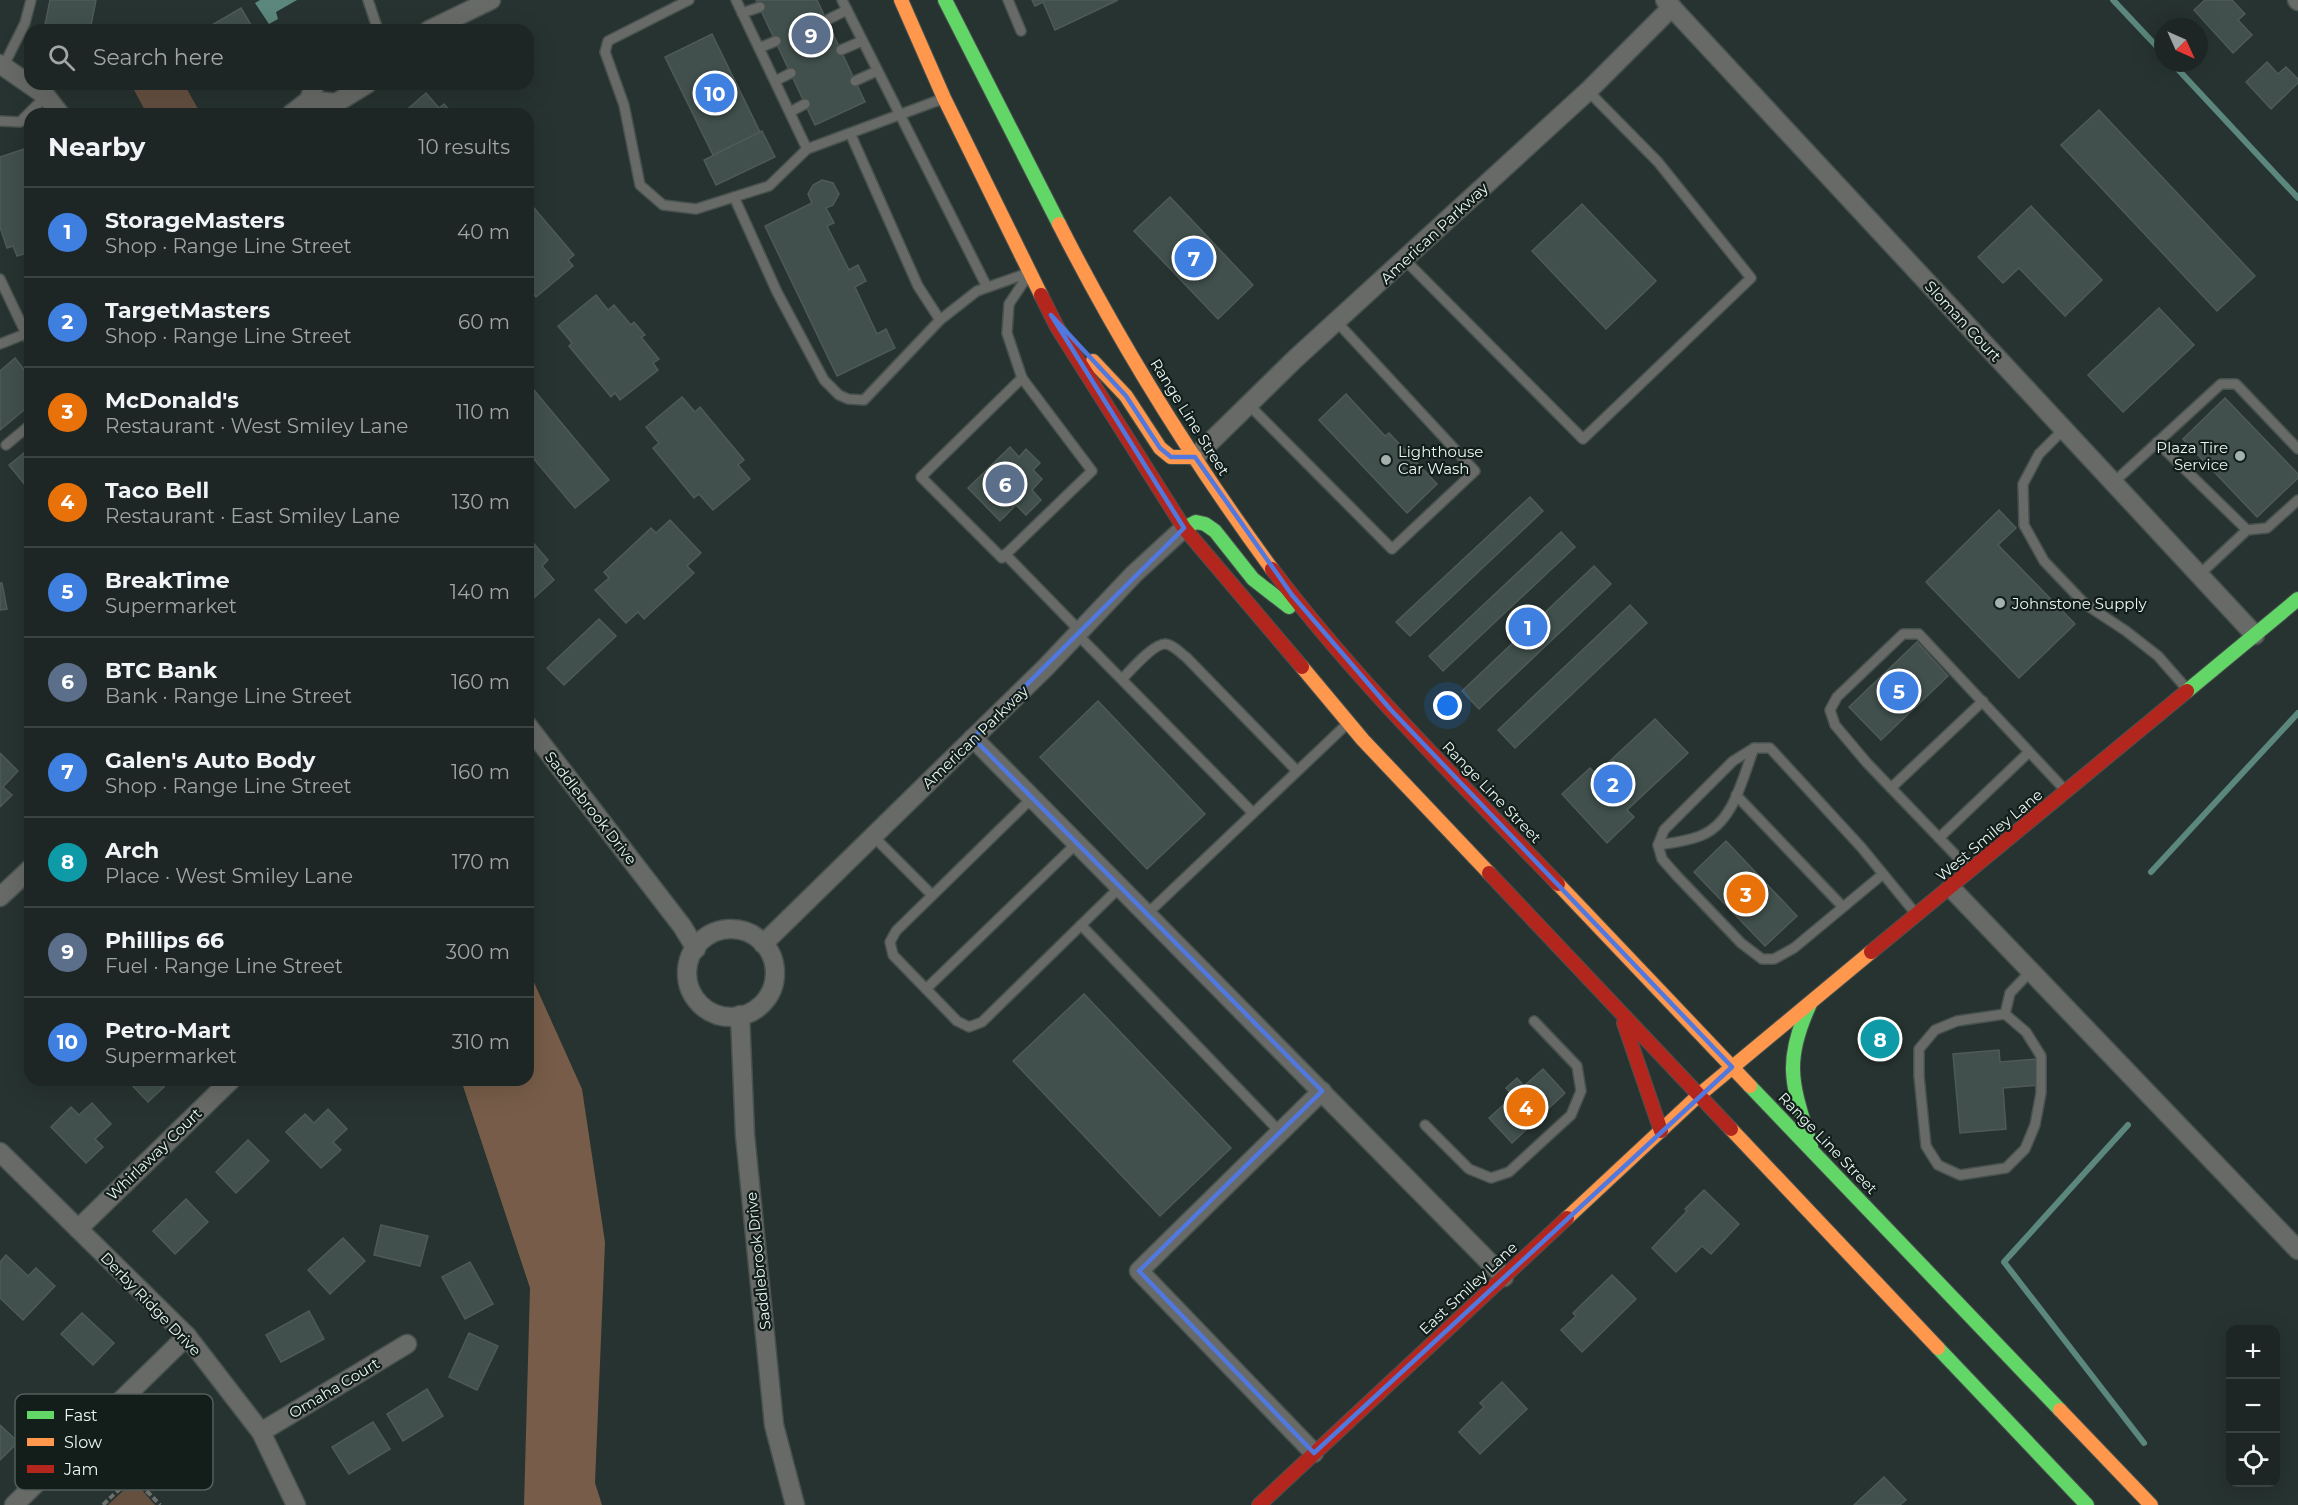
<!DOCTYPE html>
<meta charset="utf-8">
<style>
:root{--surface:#1d2624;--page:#252e2c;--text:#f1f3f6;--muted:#a0a5a6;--line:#3b4341;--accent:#b45309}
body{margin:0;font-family:Montserrat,sans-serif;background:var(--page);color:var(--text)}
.controls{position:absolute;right:18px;bottom:18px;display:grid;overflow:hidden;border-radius:12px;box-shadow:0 6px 24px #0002}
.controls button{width:54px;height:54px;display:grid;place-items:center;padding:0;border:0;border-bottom:2px solid var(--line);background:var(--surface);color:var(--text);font:30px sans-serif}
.compass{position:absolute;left:2154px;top:18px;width:54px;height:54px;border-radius:50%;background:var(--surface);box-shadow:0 6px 24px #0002;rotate:135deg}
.you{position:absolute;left:1448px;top:706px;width:21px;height:21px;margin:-15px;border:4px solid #fff;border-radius:50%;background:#1a73e8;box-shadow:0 0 0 9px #1a73e833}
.badge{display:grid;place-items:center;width:39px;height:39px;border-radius:50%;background:var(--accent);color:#fff;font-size:20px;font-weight:700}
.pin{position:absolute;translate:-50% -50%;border:3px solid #fff;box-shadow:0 2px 6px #0006}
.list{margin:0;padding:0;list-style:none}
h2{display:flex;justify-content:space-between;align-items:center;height:78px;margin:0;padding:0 24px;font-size:26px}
h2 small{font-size:20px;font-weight:400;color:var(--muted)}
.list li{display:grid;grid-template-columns:39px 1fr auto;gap:18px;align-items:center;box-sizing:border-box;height:90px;padding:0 24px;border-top:2px solid var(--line)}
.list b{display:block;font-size:22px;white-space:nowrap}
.list p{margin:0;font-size:20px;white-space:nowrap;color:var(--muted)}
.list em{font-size:20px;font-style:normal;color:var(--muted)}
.icon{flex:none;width:33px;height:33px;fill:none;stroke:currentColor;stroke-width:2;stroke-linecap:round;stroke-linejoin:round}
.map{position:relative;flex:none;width:2298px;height:1505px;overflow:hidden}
.search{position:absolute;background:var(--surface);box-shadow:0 6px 24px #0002;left:24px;top:24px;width:510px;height:66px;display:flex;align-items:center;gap:15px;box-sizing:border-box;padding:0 21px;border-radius:18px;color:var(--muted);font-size:22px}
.panel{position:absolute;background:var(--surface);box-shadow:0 6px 24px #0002;left:24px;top:108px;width:510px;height:978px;border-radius:18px}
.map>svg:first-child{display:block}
</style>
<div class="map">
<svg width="2298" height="1505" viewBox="0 0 2298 1505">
<rect width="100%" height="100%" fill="#273330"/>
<g fill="#655040">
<path d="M144 84H184L201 114H147L134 90Z"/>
<path d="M131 1487 141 1489 155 1505H108L125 1489Z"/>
</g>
<path fill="#775d49" d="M528 969 582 1089 605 1242 595 1483 602 1505H524L530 1288 461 1080H528Z"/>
<path fill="#5b877c" d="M260 0H297L276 12 278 19 269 24 255 3Z"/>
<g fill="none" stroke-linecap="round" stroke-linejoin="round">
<g stroke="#5b877c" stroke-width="6">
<path d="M2113 0 2163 53"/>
<path d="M2172 63 2298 198"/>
<path d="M2151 872 2298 713"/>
<path d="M2128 1125 2004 1262 2144 1443"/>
</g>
</g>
<g fill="#41504c" stroke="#4f5a57" stroke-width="1.5">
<path d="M50 0H96L90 30H44Z"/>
<path d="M756 0H817L865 102 815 125Z"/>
<path d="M1032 0H1118L1055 30 1043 2 1035 6Z"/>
<path d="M2205 0H2232L2245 14 2238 20 2252 35 2233 53 2194 10Z"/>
<path d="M241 8 254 30H215L212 25Z"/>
<path d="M712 34 760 132 713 155 665 57Z"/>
<path d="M2267 62 2278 74 2286 67 2298 79V83L2271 109 2246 82Z"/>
<path d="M426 93 439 108 444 104 453 114H402Z"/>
<path d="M2099 110 2255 276 2217 311 2061 145Z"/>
<path d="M762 131 775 157 716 185 704 160Z"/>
<path d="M30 147V252L17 256 13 246 7 248 0 227V157Z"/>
<path d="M822 180 833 183 839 194 833 205 826 208 834 223 827 226 849 270 858 265 866 281 855 287 877 334 886 329 895 348 837 376 765 226 812 203 808 194 813 185Z"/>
<path d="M1170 197 1253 285 1218 319 1134 231Z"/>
<path d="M528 201 574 255 568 260 573 266 536 297 530 290 528 292Z"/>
<path d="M1582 204 1656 281 1606 329 1532 251Z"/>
<path d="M2031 206 2102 280 2065 316 2019 268 2003 283 1978 257Z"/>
<path d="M596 295 608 310 614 305 631 325 634 322 645 335 641 337 659 359 653 363 658 370 620 400 615 393 611 397 569 346 572 343 558 326Z"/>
<path d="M2159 308 2194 345 2123 412 2088 375Z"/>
<path d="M15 358 30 377V405L0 430V371Z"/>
<path d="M528 383 609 480 575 508 528 452Z"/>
<path d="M1346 394 1385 436 1389 433 1437 484 1407 513 1319 420Z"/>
<path d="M682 397 695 412 700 407 744 460 738 465 750 479 713 510 699 494 694 498 653 448 659 443 646 427Z"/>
<path d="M2225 398 2298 474V478L2257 517 2183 439Z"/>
<path d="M1010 447 1019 457 1026 449 1040 463 1033 470 1042 479 1032 490 1041 500 1026 515 1016 505 1000 521 968 488Z"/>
<path d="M30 448V491L9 465Z"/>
<path d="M1530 497 1543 511 1410 636 1396 622Z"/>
<path d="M1999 510 2016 528 1998 545 2075 624 2019 678 1926 582Z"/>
<path d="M670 520 701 553 687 566 694 573 644 619 638 612 626 623 595 590 609 578 604 572 651 528 656 533Z"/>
<path d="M1561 532 1575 547 1443 671 1429 656Z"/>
<path d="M528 537 548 560 542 566 554 580 528 603Z"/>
<path d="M1594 566 1611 584 1479 709 1462 691Z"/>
<path d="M0 583H2L7 609 0 610Z"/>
<path d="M1630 605 1647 623 1515 748 1498 730Z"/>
<path d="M599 619 616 636 564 685 547 668Z"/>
<path d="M1917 642 1948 676 1881 740 1849 707Z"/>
<path d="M1098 701 1205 814 1147 869 1040 757Z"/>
<path d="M1655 719 1688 753 1627 810 1634 817 1607 843 1562 794 1590 768 1596 774Z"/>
<path d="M0 753 18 771 3 787 12 795 0 807Z"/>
<path d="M1726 841 1797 916 1765 946 1694 872Z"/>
<path d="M1084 994 1231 1148 1160 1216 1013 1061Z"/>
<path d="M1999 1050 2000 1062 2038 1059 2040 1085 2003 1088 2006 1129 1960 1133 1953 1054Z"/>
<path d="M1543 1069 1565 1093 1512 1143 1489 1118 1513 1096 1506 1088 1517 1078 1524 1086Z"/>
<path d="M127 1080H158L164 1087 148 1102Z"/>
<path d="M92 1103 111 1124 95 1139 103 1147 86 1163 51 1127 71 1107 79 1115Z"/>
<path d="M328 1109 347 1129 333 1142 341 1150 321 1168 286 1132 305 1114 314 1123Z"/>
<path d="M248 1140 269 1161 236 1193 216 1172Z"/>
<path d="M1704 1190 1739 1224 1711 1254 1702 1246 1676 1272 1652 1248 1687 1211 1685 1209Z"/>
<path d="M186 1199 208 1222 175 1254 153 1231Z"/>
<path d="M381 1225 428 1236 420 1266 374 1255Z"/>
<path d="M343 1238 365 1261 330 1294 308 1270Z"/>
<path d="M6 1255 28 1276 36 1268 55 1286 23 1320 0 1298V1262Z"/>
<path d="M470 1262 493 1304 465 1319 442 1277Z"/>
<path d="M1612 1275 1636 1299 1582 1352 1561 1330 1576 1316 1573 1313Z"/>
<path d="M309 1311 324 1339 281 1362 266 1335Z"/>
<path d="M82 1313 114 1343 93 1365 61 1334Z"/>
<path d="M469 1333 498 1346 477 1390 449 1377Z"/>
<path d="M1502 1382 1527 1409 1480 1454 1459 1432 1484 1407 1480 1403Z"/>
<path d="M427 1389 443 1416 403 1441 387 1414Z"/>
<path d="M373 1422 390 1449 349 1474 332 1447Z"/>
<path d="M0 1425 18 1442 0 1460Z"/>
<path d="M1884 1477 1906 1500 1900 1505H1854Z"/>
</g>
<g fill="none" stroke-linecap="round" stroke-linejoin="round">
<g stroke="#47514e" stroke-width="12">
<g id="lane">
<path d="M368 0 378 30"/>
<path d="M689 0 608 41 605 52 624 105 640 185 663 205 696 209 769 186 807 149"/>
<path d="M736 0 807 149 942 99"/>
<path d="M842 0 987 287"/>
<path d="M1008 0 1021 31"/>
<path d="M742 13 760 7"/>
<path d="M827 20 847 10"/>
<path d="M759 48 776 41"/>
<path d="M841 50 862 41"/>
<path d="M4 65 25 23 31 0"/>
<path d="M775 81 791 73"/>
<path d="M855 81 877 71"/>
<path d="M790 112 805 104"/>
<path d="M0 121 20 122 46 96"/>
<path d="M850 133 918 286 940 320"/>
<path d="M734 197 777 292 824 380 839 395 848 399 864 400 940 320 977 291 1028 273"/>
<path d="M1404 259 1583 439 1751 278 1658 162 1588 91"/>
<path d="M0 279 30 342"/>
<path d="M0 344 25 334"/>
<path d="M1022 378 1092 471 1002 558 921 477Z"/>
<path d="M1022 378 1007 333 1009 304 1027 277"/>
<path d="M1248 404 1392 549 1475 471 1337 322"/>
<path d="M2064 429 2039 454 2023 484 2024 525 2044 561 2085 604 2126 631 2158 656 2186 688"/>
<path d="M2157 442 2247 530"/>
<path d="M6 445 30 425"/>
<path d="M2114 482 2221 384H2236L2298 449"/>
<path d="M1005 554 1080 631"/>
<path d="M2200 574 2247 530 2267 528 2298 500"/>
<path d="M1077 634 1253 813"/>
<path d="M1122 679C1131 670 1155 642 1166 644 1174 645 1180 653 1186 657L1297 771"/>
<path d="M1891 788 1983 701"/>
<path d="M1736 795 1843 907"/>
<path d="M1032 798 896 931 890 942 893 955 957 1021 969 1027 982 1022 1120 887"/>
<path d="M873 836 932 895"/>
<path d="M1939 838 2029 752"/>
<path d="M1658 845C1672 843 1687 841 1700 836 1734 823 1742 779 1754 748"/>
<path d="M1968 868 1867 763 1835 725 1830 710 1837 697 1903 634H1919L2065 790"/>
<path d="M1883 874 1794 948 1774 959H1762L1741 943 1677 876 1662 859 1658 845 1664 830 1733 761 1754 748H1770L1861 847 1916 914"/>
<path d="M1147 914 1347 724"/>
<path d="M1081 925 1280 1132"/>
<path d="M926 989 1077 843"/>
<path d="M2005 1014 1957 1021 1935 1030 1919 1049V1076L1926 1146 1938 1165 1960 1175 2006 1168 2025 1149 2035 1125 2041 1093V1056L2026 1032 2005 1014 2010 993 2031 971"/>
<path d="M1425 1125 1469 1169 1491 1178 1509 1172 1571 1115 1581 1091 1577 1066 1534 1021"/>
</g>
</g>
<g stroke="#47514e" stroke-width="21">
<g id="street">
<path d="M1665 0 2255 635"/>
<path d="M2297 0 2298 1"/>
<path d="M429 30 491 0"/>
<path d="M0 64 46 96 60 114"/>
<path d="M309 100 336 103 367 84"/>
<path d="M291 114 309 100 315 84"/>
<path d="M1195 457 1295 359 1588 91 1672 7"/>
<path d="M528 726 682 926 696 949"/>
<path d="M973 738 1504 1277"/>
<path d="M1951 888 2298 1250"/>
<path d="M0 897 30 869"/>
<circle cx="731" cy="973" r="44"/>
<path d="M763 944 1046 667 1134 574 1184 528"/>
<path d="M740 1015 745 1135 774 1425 795 1505"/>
<path d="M0 1152 187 1336 261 1432 296 1505"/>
<path d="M78 1229 231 1080"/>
<path d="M261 1432 407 1344"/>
<path d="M1314 1453 1139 1271 1322 1091"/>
<path d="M14 1505 187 1336"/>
</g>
</g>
<g stroke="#47514e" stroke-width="16">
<g id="fast">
<path d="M945 0 1059 224"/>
<path d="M1184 528 1196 522 1205 524 1215 531 1253 579 1289 607"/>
<path d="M2187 691 2298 599"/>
<path d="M1810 1004C1782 1064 1793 1086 1811 1146"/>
<path d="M1750 1086 2060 1410"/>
<path d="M1938 1348 2087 1505"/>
</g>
</g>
<g stroke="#47514e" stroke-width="16">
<g id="slow">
<path d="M901 0 944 98 1041 295"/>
<path d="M1059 224C1120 344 1192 460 1272 569"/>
<path d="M1093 361 1126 396 1160 448 1171 457H1195"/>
<path d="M1302 667 1363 740 1489 873"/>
<path d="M1558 884 1750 1086"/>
<path d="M1731 1129 1938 1348"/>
<path d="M1567 1218 1699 1095 1871 952"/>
<path d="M2060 1410 2151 1505"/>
</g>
</g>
<g stroke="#47514e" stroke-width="16">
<g id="jam">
<path d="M1041 295 1057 327 1184 528 1302 667"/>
<path d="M1272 569C1357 682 1460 782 1558 884"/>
<path d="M1489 873 1731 1129"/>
<path d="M1871 952 2187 691"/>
<path d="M1624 1023 1661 1131"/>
<path d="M1259 1505 1567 1218"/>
</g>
</g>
<path stroke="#6d6f6d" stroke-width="4" stroke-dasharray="6 3" stroke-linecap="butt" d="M103 1505C131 1477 133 1475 160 1505"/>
<use href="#lane" stroke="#686a67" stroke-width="9"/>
<use href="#street" stroke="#686a67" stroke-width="18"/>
<use href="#fast" stroke="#63d668" stroke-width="14"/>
<use href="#slow" stroke="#ff974d" stroke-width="14"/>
<use href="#jam" stroke="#b3261e" stroke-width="14"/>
</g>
<path fill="none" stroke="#5078de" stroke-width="4.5" stroke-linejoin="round" d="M1051 315 1126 396 1160 448 1171 457H1195L1292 595 1391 710 1732 1067 1314 1453 1139 1271 1322 1091 973 738 1184 528Z"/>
<g fill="#a4b2ae" stroke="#131e1b" stroke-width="2">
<circle cx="2240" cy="456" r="6"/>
<circle cx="1386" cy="460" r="6"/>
<circle cx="2000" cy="603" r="6"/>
</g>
<g text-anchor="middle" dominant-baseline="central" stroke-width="4.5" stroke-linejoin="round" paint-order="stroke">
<g font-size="15" fill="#e7f6f2" stroke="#131e1b">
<text transform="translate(1434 233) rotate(-43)">American Parkway</text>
<text transform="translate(1963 321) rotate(47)">Sloman Court</text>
<text transform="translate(1190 417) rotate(58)">Range Line Street</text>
<text transform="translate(975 737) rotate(-44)">American Parkway</text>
<text transform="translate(1492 792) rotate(46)">Range Line Street</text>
<text transform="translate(591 808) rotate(52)">Saddlebrook Drive</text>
<text transform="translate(1989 835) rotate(-40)">West Smiley Lane</text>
<text transform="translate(1828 1143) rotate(46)">Range Line Street</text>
<text transform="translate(154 1154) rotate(-44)">Whirlaway Court</text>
<text transform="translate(758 1261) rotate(-96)">Saddlebrook Drive</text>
<text transform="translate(1468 1288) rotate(-43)">East Smiley Lane</text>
<text transform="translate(151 1304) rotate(46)">Derby Ridge Drive</text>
<text transform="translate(334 1388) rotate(-31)">Omaha Court</text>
</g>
<g font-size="15" fill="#e7f6f2" stroke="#131e1b" text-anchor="start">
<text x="2228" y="447" text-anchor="end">Plaza Tire<tspan x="2228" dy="17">Service</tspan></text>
<text x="1398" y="451">Lighthouse<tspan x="1398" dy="17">Car Wash</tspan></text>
<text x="2012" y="603">Johnstone Supply</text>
</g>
</g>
<rect x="15" y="1394" width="198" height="96" rx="9" fill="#131e1b" stroke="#535f5c" stroke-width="1.5"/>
<rect x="27" y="1411" width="27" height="8" fill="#63d668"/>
<rect x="27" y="1438" width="27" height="8" fill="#ff974d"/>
<rect x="27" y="1465" width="27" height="8" fill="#b3261e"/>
<g font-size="16" fill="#e7f6f2">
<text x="64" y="1421">Fast</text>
<text x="64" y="1448">Slow</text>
<text x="64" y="1475">Jam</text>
</g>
</svg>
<div class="controls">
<button>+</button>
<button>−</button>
<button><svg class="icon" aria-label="locate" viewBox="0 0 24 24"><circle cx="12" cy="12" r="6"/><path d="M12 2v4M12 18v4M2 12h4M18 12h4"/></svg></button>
</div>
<svg class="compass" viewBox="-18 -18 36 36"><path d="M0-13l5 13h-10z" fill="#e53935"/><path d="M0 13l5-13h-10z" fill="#a0a5a6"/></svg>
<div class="you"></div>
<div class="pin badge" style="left:1528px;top:627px;background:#3f7fe0">1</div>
<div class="pin badge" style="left:1613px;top:784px;background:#3f7fe0">2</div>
<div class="pin badge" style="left:1746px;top:894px;background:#e8710a">3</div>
<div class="pin badge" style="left:1526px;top:1107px;background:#e8710a">4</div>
<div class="pin badge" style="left:1899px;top:691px;background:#3f7fe0">5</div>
<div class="pin badge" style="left:1005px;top:484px;background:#5c6f8a">6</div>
<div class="pin badge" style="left:1194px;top:258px;background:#3f7fe0">7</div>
<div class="pin badge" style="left:1880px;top:1039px;background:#0f9aa8">8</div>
<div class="pin badge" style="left:811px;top:35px;background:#5c6f8a">9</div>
<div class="pin badge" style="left:715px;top:93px;background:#3f7fe0">10</div>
<div class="search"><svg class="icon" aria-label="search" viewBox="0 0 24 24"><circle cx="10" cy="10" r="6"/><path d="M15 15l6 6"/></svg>Search here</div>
<section class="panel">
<h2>Nearby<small>10 results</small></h2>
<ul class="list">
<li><span class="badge" style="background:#3f7fe0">1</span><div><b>StorageMasters</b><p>Shop · Range Line Street</p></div><em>40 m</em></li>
<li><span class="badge" style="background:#3f7fe0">2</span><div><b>TargetMasters</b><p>Shop · Range Line Street</p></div><em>60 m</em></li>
<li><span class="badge" style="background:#e8710a">3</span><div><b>McDonald's</b><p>Restaurant · West Smiley Lane</p></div><em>110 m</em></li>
<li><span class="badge" style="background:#e8710a">4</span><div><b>Taco Bell</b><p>Restaurant · East Smiley Lane</p></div><em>130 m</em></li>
<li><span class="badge" style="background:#3f7fe0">5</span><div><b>BreakTime</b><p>Supermarket</p></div><em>140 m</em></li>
<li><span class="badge" style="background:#5c6f8a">6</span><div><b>BTC Bank</b><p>Bank · Range Line Street</p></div><em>160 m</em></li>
<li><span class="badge" style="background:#3f7fe0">7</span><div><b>Galen's Auto Body</b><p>Shop · Range Line Street</p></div><em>160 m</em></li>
<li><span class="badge" style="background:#0f9aa8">8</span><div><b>Arch</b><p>Place · West Smiley Lane</p></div><em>170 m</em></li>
<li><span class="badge" style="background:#5c6f8a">9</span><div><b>Phillips 66</b><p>Fuel · Range Line Street</p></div><em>300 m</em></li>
<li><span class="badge" style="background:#3f7fe0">10</span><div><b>Petro-Mart</b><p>Supermarket</p></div><em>310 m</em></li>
</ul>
</section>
</div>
